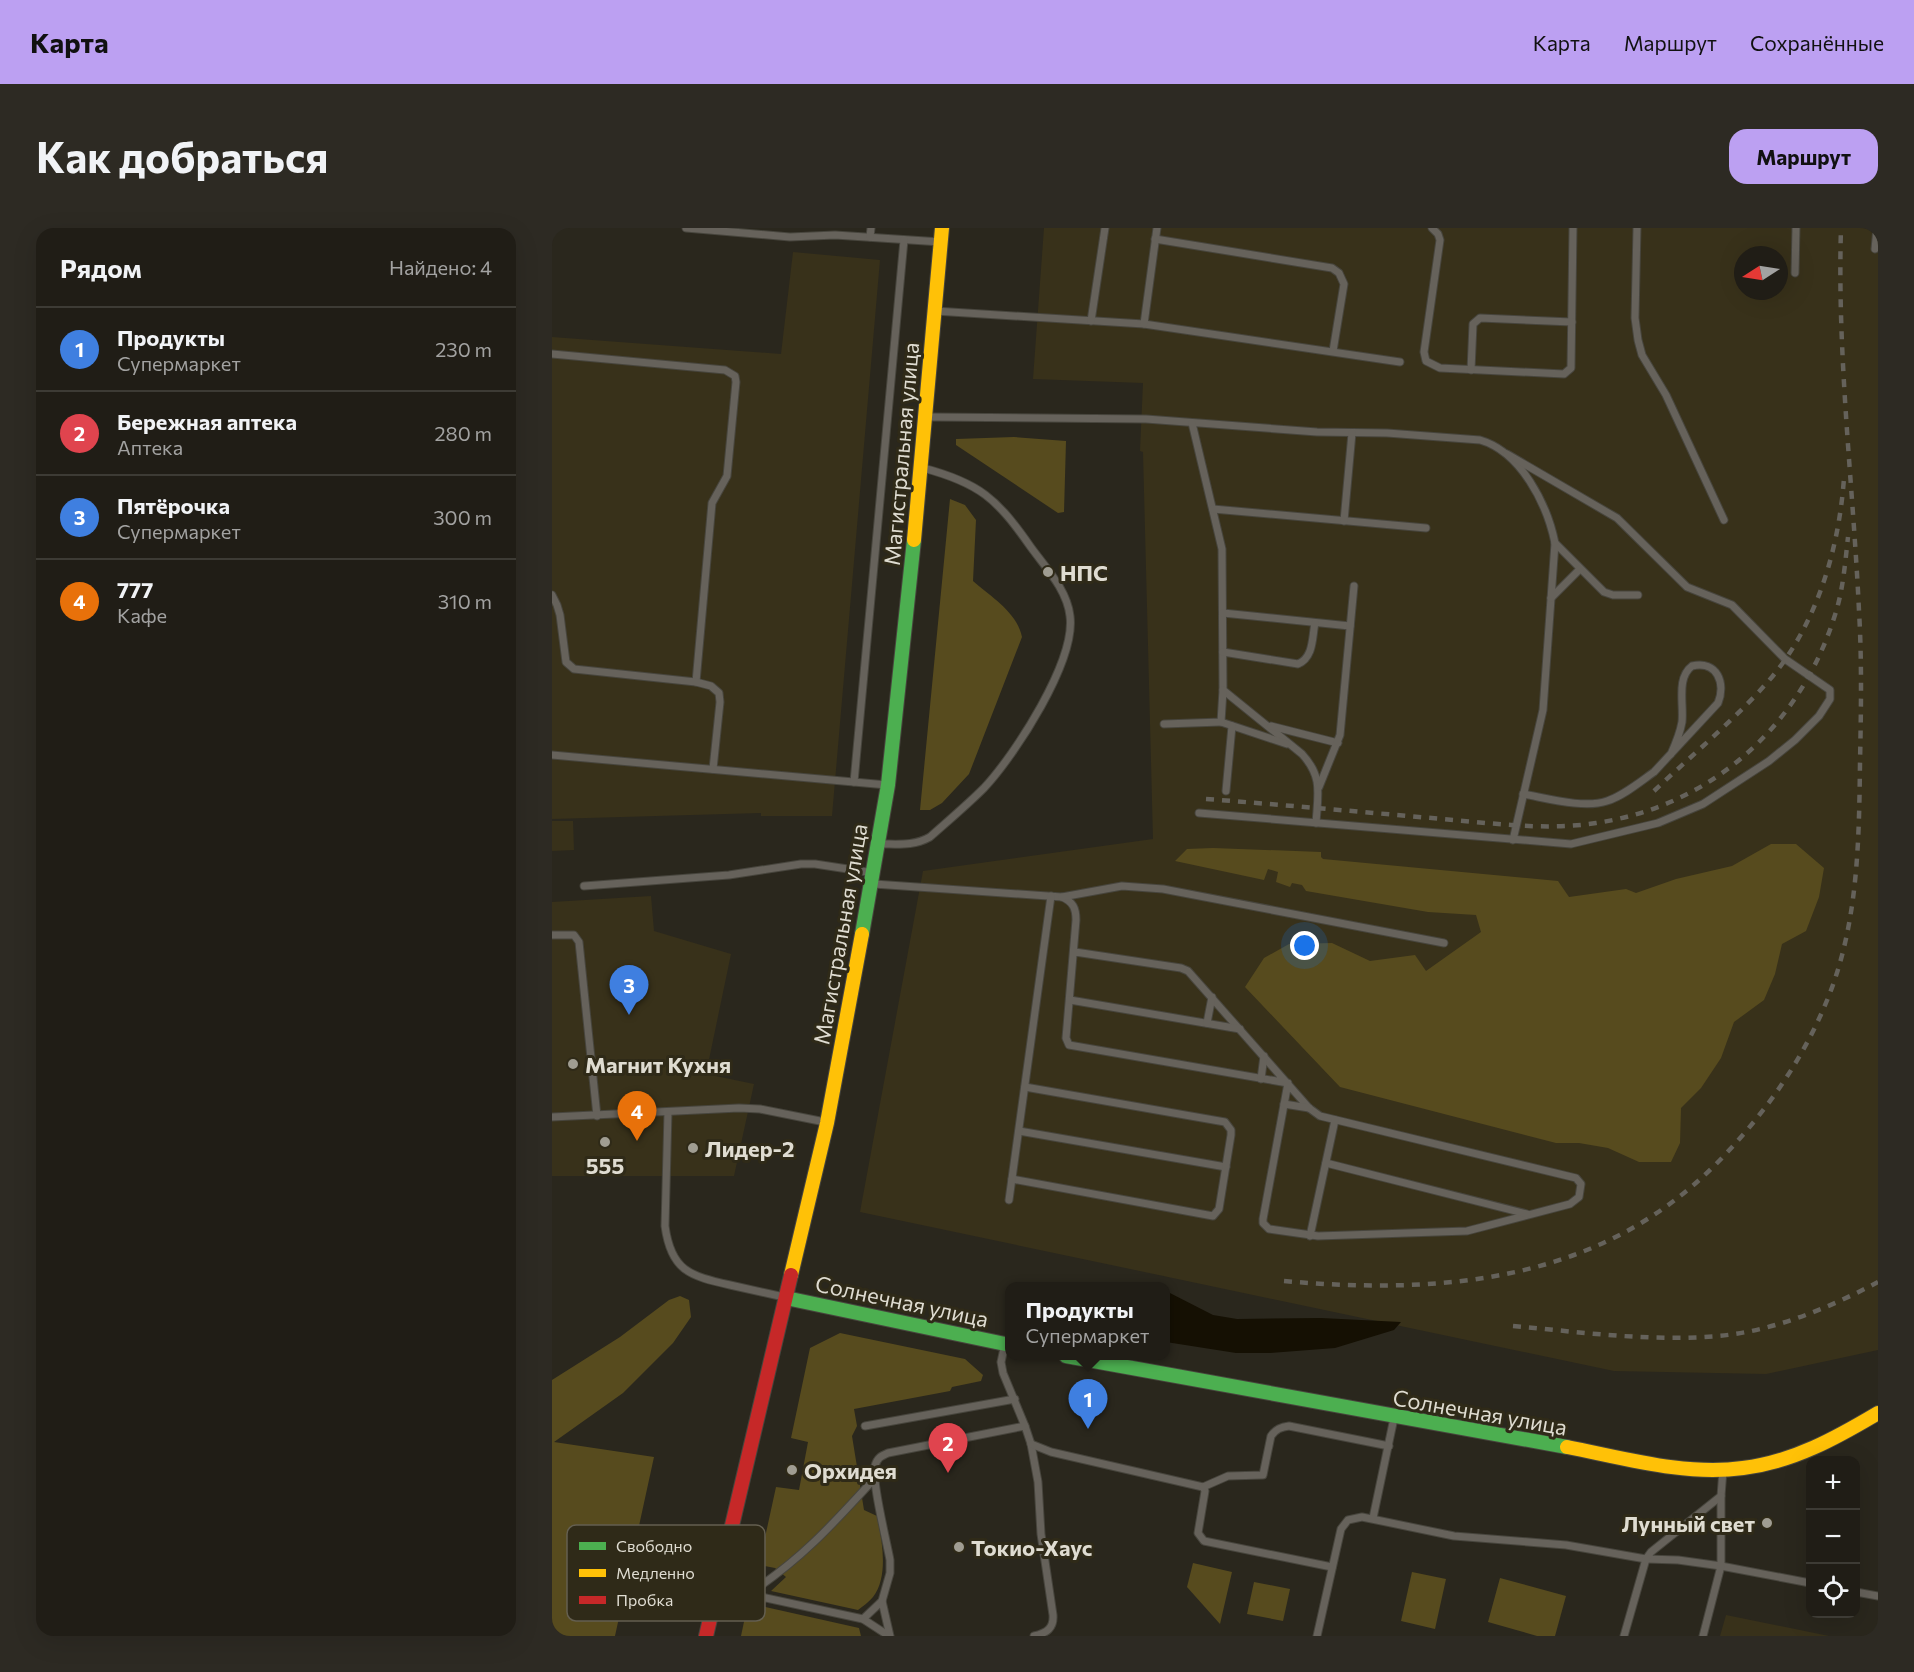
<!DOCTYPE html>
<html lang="ru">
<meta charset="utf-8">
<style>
:root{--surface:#201d16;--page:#2d2a23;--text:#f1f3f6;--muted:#a2a2a1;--line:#3d3b35;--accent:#bca0f2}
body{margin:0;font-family:Commissioner,sans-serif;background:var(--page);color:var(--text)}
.controls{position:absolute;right:18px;bottom:18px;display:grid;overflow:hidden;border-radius:12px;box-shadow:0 6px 24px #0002}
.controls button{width:54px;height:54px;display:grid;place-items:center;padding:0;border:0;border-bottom:2px solid var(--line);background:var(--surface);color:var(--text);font:30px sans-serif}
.compass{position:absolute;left:1182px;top:18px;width:54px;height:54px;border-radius:50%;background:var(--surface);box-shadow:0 6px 24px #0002;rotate:258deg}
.you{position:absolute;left:753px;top:718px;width:21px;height:21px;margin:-15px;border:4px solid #fff;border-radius:50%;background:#1a73e8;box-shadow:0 0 0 9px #1a73e833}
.badge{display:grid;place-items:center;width:39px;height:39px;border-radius:50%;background:var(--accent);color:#fff;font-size:20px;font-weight:700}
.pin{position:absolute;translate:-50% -50px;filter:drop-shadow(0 2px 3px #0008)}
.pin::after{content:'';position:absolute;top:32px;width:21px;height:18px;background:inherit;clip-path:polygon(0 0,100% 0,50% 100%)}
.popup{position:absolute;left:453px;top:1054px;width:165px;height:78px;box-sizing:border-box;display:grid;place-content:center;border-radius:12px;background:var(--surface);filter:drop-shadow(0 2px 4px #0005);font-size:20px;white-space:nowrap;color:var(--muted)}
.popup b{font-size:22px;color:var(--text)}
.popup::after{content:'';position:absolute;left:50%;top:100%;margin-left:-12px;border:12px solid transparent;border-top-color:var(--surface)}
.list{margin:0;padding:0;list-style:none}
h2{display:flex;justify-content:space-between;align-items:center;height:78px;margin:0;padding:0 24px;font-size:26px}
h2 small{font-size:20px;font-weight:400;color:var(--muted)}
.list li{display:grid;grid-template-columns:39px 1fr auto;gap:18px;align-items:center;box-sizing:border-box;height:84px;padding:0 24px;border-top:2px solid var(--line)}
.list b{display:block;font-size:22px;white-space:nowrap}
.list p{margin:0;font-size:20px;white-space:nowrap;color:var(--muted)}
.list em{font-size:20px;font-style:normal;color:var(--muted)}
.icon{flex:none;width:33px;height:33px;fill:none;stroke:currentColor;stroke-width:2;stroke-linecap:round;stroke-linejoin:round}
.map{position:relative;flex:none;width:1326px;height:1408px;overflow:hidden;border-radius:18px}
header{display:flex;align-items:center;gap:36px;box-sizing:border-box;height:84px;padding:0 30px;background:var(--accent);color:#111}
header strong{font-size:28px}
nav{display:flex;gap:33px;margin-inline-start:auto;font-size:21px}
.intro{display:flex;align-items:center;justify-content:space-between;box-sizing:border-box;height:144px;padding:0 36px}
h1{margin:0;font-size:42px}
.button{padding:15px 27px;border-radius:18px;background:var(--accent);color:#111;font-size:21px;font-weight:700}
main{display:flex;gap:36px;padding:0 36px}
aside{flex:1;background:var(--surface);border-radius:18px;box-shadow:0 6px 24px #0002}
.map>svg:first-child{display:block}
</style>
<header>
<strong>Карта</strong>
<nav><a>Карта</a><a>Маршрут</a><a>Сохранённые</a></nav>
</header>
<div class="intro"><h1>Как добраться</h1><a class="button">Маршрут</a></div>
<main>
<aside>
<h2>Рядом<small>Найдено: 4</small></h2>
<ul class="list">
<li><span class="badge" style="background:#3f7fe0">1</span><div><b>Продукты</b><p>Супермаркет</p></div><em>230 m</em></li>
<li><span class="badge" style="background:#e0444e">2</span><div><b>Бережная аптека</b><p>Аптека</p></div><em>280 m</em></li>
<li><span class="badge" style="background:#3f7fe0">3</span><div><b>Пятёрочка</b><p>Супермаркет</p></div><em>300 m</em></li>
<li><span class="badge" style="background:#e8710a">4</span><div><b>777</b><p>Кафе</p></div><em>310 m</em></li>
</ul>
</aside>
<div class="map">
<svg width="1326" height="1408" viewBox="0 0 1326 1408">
<rect width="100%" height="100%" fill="#2a271d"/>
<g fill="#38311a" fill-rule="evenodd">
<path d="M492 0H1326V1122L1214 1146 1062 1143 308 984 371 643 601 611 591 224 588 223 591 155 481 151ZM1191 27H1227V63H1191Z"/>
<path d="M241 24 328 32 280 588H209V585L0 591V109L229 126Z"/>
<path d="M0 593H21L22 622 0 623Z"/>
<path d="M99 668 102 703 179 726 154 846 202 856 182 948H0V674Z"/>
<path d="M1174 1387 1277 1408H1168Z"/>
</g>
<g fill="#574b1e">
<path d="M462 209 514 213 512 284 506 285 404 217V211Z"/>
<path d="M398 271 413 277 424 292 421 353C439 369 465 384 470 409L417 546 390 575 378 582H368Z"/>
<path d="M1219 616H1244L1272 640 1267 669 1254 703 1230 716 1223 746 1212 772 1182 794 1169 830 1149 860 1129 880 1128 915 1119 934H1087L1056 920 1027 915H1004L788 859 693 759 712 730 737 716 780 715 818 733 863 727 874 743 929 704 924 687 876 684 754 663 750 657 740 655 738 659 724 654 726 644 716 641 712 652 623 633 635 621 661 620 769 624V629L771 631 1006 653 1017 669 1074 661 1084 665 1124 651 1180 638Z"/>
<path d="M128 1068 137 1072 139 1089 121 1115 71 1165 2 1214 102 1229 63 1408H0V1152L68 1109 117 1072Z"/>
<path d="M288 1105 413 1131 431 1147 429 1153 400 1159 398 1163 302 1181 305 1198 300 1208 312 1282 325 1288C330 1312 337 1348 321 1369 317 1374 311 1378 306 1382L219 1363 234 1349 223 1340 207 1337 224 1259 247 1262 256 1214 239 1210 258 1120Z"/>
<path d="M641 1335 680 1344 668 1396 635 1359Z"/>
<path d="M860 1344 894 1351 883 1401 849 1393Z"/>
<path d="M948 1350 1014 1368 1003 1408H985L936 1394Z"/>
<path d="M702 1354 738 1361 731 1393 695 1386Z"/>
<path d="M204 1377 307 1400 309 1408H189L193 1389Z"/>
</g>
<path fill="#151003" d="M614 1063 661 1087 685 1091 769 1090 849 1094 842 1102 783 1120 718 1125H684L614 1114Z"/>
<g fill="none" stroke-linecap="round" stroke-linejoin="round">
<g stroke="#47453d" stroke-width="9">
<g id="lane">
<path d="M134 0 238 9 283 7 389 14"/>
<path d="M880 0 886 6 888 12 872 124 874 133 888 140 1012 146 1019 140 1021 0"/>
<path d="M1085 0 1083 90 1086 112 1090 127 1114 167 1172 292"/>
<path d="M318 9 319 0"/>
<path d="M603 11 780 40 787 45 792 56 781 123"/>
<path d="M1323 21 1325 0"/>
<path d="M1243 45 1244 0"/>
<path d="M383 83 592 96 848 134"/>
<path d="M539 93 553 0"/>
<path d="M592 96 605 0"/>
<path d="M0 126 173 142 183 148 184 154 175 248 160 275 144 454"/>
<path d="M919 142 921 96 928 90 1020 94"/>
<path d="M377 189 594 191 765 204 835 205 928 212C969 224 995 276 1003 315L991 482 961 612"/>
<path d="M640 195 670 321 671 462 750 526C771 549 766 565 764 595"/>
<path d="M661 281 874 300"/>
<path d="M792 293 800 205"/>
<path d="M1003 315 1052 364 1061 367H1086"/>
<path d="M0 367 5 377 8 387 14 434 22 441 144 454 159 458 167 465 168 474 161 541"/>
<path d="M999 370 1028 341"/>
<path d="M671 385 798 398"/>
<path d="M671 424 746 436C762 429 760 409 763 395"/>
<path d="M669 494 735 516"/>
<path d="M612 496 669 494 671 462"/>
<path d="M719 498 786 515"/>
<path d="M0 527 335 557"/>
<path d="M302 554 352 12"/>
<path d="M767 559 788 507 802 358"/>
<path d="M674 563 680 498"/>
<path d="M971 566C994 570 1032 581 1055 573 1071 568 1088 554 1102 544L1166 475C1174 455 1165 432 1140 438 1124 450 1132 476 1130 494 1128 505 1124 515 1119 526"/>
<path d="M647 585 1019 616 1106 595 1151 576 1217 533 1243 512 1267 488 1278 471V462L1233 431 1180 377 1135 359 1065 290 955 226"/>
<path d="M329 616C347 616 362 618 378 609 396 593 415 577 432 560 463 527 524 433 518 388 515 361 493 339 478 318 445 271 428 255 371 240"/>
<path d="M322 656 510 669C521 674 524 680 524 692L514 810 517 817 736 855 711 991V995L717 1001 766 1008 915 1003 1018 976 1027 969 1029 956 1024 950 768 888 757 880 636 743 629 740 523 724"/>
<path d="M32 658 177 647 249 636H263L322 645"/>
<path d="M510 669 570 658 611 661 892 715"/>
<path d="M0 707H22L27 714 45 888"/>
<path d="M518 772 688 801"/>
<path d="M655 795 660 769"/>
<path d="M709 851 712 828"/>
<path d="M732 876 757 880"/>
<path d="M116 884 113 998C119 1043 138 1048 178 1057 196 1061 214 1065 232 1069"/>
<path d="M0 889 187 880 208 881 273 894"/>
<path d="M467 903 674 939"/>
<path d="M774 935 975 986"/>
<path d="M460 951 661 988 667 981 679 907V902L673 894 473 859"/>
<path d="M457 972 499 668"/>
<path d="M758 1008 783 892"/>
<path d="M313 1198 463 1171"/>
<path d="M473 1198 479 1216 486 1254 489 1306 501 1387C502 1400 495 1405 482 1408"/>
<path d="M479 1216 499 1224 651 1259 653 1263 646 1305 652 1313 780 1339"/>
<path d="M651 1259 676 1248 711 1247 719 1208C724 1201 729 1199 737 1198L837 1218"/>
<path d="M821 1290 842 1190"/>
<path d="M168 1360 311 1391 337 1408"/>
<path d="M1304 1364 1326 1368"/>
<path d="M196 1366C248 1333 282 1295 323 1250"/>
<path d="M311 1391 330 1373"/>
<path d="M338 1408 330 1373 338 1345V1332C335 1315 319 1251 323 1238 325 1230 329 1228 336 1225L473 1198 451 1145 449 1134 453 1116"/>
<path d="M765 1408 789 1301 796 1292 810 1289 902 1308 1014 1317 1094 1331 1126 1332 1169 1338 1258 1355"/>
<path d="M1072 1408 1094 1331 1099 1324 1169 1268 1171 1242"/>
<path d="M1151 1408 1169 1338V1268"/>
</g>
</g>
<g stroke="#47453d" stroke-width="16">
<g id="fast">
<path d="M310 706 336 557 362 312"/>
<path d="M234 1070 458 1117"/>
<path d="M514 1128 1015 1219"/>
</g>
</g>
<g stroke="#47453d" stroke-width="16">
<g id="slow">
<path d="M362 312 390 0"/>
<path d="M239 1047 275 895 310 706"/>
<path d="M1015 1219C1072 1230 1133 1248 1191 1240 1241 1234 1284 1210 1326 1185"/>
</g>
</g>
<g stroke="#47453d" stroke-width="16">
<path id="jam" d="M154 1408 239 1047"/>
</g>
<use href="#lane" stroke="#66625b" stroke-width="7"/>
<use href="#fast" stroke="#4caf50" stroke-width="14"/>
<use href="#slow" stroke="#ffc107" stroke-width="14"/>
<use href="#jam" stroke="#c62828" stroke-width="14"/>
<g stroke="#65625b" stroke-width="4.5" stroke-dasharray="8 8" stroke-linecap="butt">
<path d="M1102 563C1141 526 1185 490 1220 449 1266 393 1287 320 1292 250"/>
<path d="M654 571C733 577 811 584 890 591 940 595 993 603 1044 595 1159 578 1247 499 1282 390 1291 364 1293 336 1296 309"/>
<path d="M732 1053C892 1067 1050 1054 1168 932 1214 884 1251 832 1276 770 1306 695 1307 615 1308 535 1309 484 1310 434 1307 383 1301 255 1285 128 1289 0"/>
<path d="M961 1098C1029 1104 1098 1114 1166 1108 1222 1103 1277 1080 1326 1054"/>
</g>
</g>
<g fill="#a09d92" stroke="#2f2a18" stroke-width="2">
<circle cx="496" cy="344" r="6"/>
<circle cx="21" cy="836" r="6"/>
<circle cx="53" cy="914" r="6"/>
<circle cx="141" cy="920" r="6"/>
<circle cx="240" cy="1242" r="6"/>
<circle cx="1215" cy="1295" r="6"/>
<circle cx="407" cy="1319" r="6"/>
</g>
<g text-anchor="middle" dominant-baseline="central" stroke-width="6" stroke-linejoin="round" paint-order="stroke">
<g font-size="22" fill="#dfdcd1" stroke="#2f2a18">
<text transform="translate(349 226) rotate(-85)">Магистральная улица</text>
<text transform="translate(288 706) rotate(-80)">Магистральная улица</text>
<text transform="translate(350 1073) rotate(12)">Солнечная улица</text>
<text transform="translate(928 1184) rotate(10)">Солнечная улица</text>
</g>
<g font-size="22" font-weight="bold" fill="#dfdcd1" stroke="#2f2a18" text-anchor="start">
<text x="508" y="344">НПС</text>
<text x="33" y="836">Магнит Кухня</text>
<text x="153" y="920">Лидер-2</text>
<text x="53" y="937" text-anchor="middle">555</text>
<text x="252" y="1242">Орхидея</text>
<text x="1203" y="1295" text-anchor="end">Лунный свет</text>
<text x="419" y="1319">Токио-Хаус</text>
</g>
</g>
<rect x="15" y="1297" width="198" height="96" rx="9" fill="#2f2a18" stroke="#645f50" stroke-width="1.5"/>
<rect x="27" y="1314" width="27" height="8" fill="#4caf50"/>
<rect x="27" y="1341" width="27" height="8" fill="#ffc107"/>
<rect x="27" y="1368" width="27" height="8" fill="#c62828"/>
<g font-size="16" fill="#dfdcd1">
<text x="64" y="1324">Свободно</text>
<text x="64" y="1351">Медленно</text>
<text x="64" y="1378">Пробка</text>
</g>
</svg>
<div class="controls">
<button>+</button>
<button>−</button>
<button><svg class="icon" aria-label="locate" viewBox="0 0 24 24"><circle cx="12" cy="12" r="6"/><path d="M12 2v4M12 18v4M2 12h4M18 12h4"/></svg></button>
</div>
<svg class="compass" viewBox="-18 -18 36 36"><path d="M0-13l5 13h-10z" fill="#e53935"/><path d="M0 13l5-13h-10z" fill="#a2a2a1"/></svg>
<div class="you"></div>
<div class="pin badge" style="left:536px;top:1201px;background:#3f7fe0">1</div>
<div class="popup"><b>Продукты</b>Супермаркет</div>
<div class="pin badge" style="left:396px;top:1245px;background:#e0444e">2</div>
<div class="pin badge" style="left:77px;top:787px;background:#3f7fe0">3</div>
<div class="pin badge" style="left:85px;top:913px;background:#e8710a">4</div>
</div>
</main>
